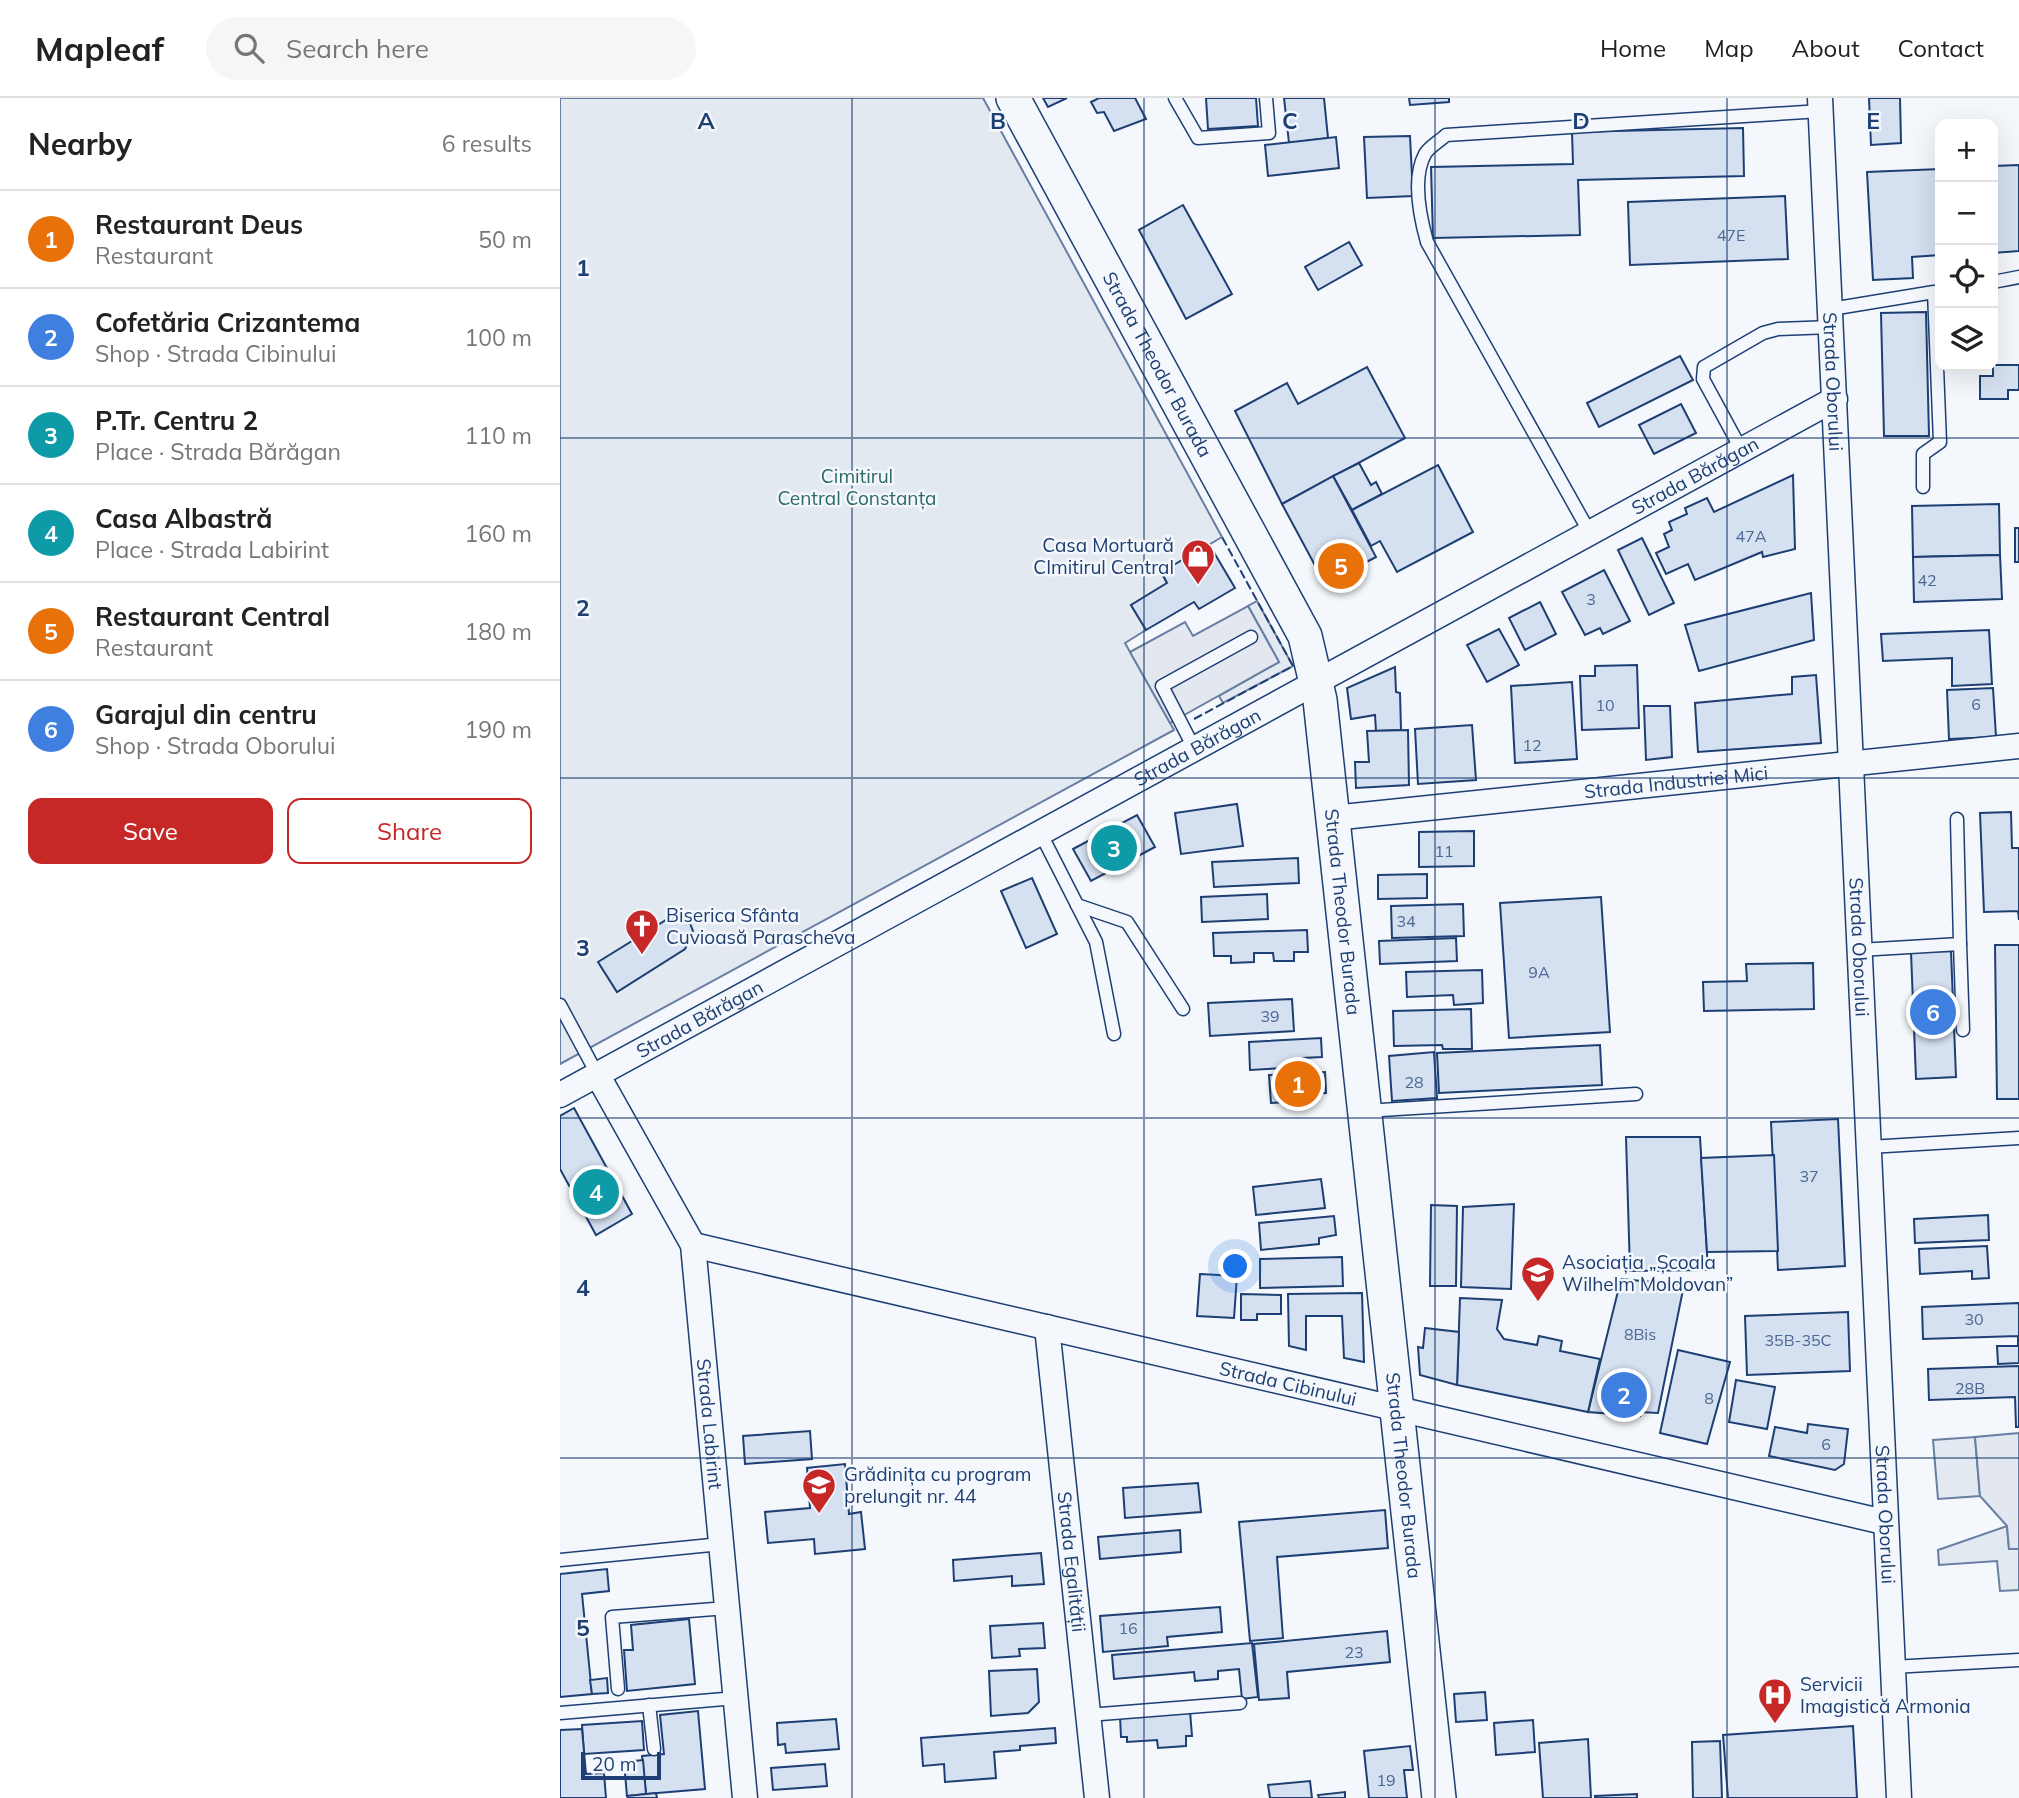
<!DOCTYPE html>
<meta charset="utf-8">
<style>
:root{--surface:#fff;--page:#f6f6f6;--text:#222;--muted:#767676;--line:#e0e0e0;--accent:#c62828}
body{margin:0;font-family:Mulish,sans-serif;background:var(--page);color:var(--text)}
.controls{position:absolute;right:21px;top:21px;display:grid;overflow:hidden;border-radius:14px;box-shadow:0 7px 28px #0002}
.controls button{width:63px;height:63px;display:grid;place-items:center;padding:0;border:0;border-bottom:2px solid var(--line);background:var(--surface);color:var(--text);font:35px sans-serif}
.scale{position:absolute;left:21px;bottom:18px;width:80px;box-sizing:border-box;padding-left:7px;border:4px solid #1d3f73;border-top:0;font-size:19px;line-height:24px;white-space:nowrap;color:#1d3f73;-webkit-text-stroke:5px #f4f7fb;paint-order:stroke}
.you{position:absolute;left:676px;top:1169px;width:24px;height:24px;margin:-18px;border:5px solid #fff;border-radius:50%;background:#1a73e8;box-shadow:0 0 0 10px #1a73e833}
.badge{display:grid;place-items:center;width:46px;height:46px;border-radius:50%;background:var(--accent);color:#fff;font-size:23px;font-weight:700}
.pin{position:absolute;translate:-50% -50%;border:4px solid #fff;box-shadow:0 2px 7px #0006}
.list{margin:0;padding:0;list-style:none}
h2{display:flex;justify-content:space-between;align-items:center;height:91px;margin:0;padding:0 28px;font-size:30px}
h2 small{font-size:23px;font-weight:400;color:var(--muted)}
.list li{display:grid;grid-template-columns:46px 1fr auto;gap:21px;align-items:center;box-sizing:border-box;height:98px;padding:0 28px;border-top:2px solid var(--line)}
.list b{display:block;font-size:26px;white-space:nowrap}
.list p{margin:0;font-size:23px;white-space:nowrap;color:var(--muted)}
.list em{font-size:23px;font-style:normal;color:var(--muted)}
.actions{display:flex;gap:14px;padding:21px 28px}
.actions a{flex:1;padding:16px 0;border:2px solid var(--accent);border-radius:14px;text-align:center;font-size:24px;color:var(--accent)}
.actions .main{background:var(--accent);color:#fff}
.icon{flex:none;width:38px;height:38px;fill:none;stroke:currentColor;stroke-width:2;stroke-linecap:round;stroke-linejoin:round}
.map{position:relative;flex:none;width:1459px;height:1700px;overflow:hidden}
header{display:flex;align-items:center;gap:42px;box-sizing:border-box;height:98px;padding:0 35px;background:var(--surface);border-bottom:2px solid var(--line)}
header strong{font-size:33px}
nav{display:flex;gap:38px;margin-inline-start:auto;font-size:24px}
.search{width:490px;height:63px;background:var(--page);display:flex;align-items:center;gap:18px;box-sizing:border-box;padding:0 24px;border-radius:38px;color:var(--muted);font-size:26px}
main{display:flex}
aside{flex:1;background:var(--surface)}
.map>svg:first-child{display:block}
</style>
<header>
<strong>Mapleaf</strong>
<div class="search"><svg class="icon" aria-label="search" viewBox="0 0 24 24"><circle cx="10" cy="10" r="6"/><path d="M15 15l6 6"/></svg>Search here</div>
<nav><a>Home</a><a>Map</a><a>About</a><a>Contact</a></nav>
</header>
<main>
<aside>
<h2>Nearby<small>6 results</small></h2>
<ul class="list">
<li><span class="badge" style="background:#e8710a">1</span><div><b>Restaurant Deus</b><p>Restaurant</p></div><em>50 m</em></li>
<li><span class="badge" style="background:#3f7fe0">2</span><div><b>Cofetăria Crizantema</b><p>Shop · Strada Cibinului</p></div><em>100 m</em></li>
<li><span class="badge" style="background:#0f9aa8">3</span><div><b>P.Tr. Centru 2</b><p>Place · Strada Bărăgan</p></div><em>110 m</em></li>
<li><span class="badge" style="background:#0f9aa8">4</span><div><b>Casa Albastră</b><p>Place · Strada Labirint</p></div><em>160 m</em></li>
<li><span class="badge" style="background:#e8710a">5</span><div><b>Restaurant Central</b><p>Restaurant</p></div><em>180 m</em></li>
<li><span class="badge" style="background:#3f7fe0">6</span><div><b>Garajul din centru</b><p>Shop · Strada Oborului</p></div><em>190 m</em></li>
</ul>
<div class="actions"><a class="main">Save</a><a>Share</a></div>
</aside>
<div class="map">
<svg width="1459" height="1700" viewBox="0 0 1459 1700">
<rect width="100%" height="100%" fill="#f4f7fb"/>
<g fill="#e3e9f0" stroke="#687fa3" stroke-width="2">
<path d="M0 0H423L662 439 613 468 614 471 603 478 607 485 571 507 586 532 565 545 614 632 0 966Z"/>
<path d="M697 503 733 568 663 605 659 598 719 564 688 508Z"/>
<path d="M1415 1339 1420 1398 1378 1401 1373 1342Z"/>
<path d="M1447 1428 1449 1451H1459V1492L1440 1493 1437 1463 1379 1467 1378 1452Z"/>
</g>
<g fill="#e3e8f0" stroke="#687fa3" stroke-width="2">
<path d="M688 508 719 564 610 625 570 554 625 524 633 538Z"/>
<path d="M1459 1335V1451H1449L1447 1428 1420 1398 1415 1339Z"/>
</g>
<g fill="#d5e0f0" stroke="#1d3f73" stroke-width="2">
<path d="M483 0H507L488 9Z"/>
<path d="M539 0H575L586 21 554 33 544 14 537 15 531 4Z"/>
<path d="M646 0H696L698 28 648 31Z"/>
<path d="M724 0H764L768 40 729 45Z"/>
<path d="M849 0H889V4L850 7Z"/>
<path d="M1309 0H1340L1341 45 1311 47Z"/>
<path d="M1183 30 1184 78 1018 82 1020 137 873 140 871 69 1013 66 1012 34Z"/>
<path d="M850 38 853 98 807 100 804 39Z"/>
<path d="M776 39 779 70 708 78 705 47Z"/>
<path d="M1459 67V153L1433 155V68Z"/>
<path d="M1380 71V157L1352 159 1353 180 1313 182 1307 74Z"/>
<path d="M1225 98 1228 161 1070 167 1068 104Z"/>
<path d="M623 107 672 196 626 221 579 132Z"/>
<path d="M789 144 802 167 758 192 745 169Z"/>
<path d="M1366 214 1369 338H1324L1321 215Z"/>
<path d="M1120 258 1133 282 1039 329 1027 305Z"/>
<path d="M1433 267H1459V292H1448V301H1420V278H1433Z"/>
<path d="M807 269 845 340 722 406 675 313 727 285 738 306Z"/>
<path d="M1121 306 1136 335 1094 356 1079 327Z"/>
<path d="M799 365 811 387 816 384 822 396 792 412 773 378Z"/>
<path d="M878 367 913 434 837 474 820 443 811 448 792 412Z"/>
<path d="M1233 377 1235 451 1203 459 1202 454 1135 482 1128 466 1106 476 1096 455 1109 449 1104 436 1112 432 1109 424 1127 416 1125 410 1147 400 1154 414Z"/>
<path d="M773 378 816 459 765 486 722 406Z"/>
<path d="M1439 406 1440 457 1353 459 1352 408Z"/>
<rect x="1455" y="430" width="4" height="34"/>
<path d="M1082 440 1114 505 1089 517 1058 452Z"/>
<path d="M649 446 675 490 639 511 634 504 586 532 571 507 607 485 603 477 614 471 612 468Z"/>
<path d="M1440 457 1442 501 1354 504 1353 459Z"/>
<path d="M1044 472 1070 523 1043 536 1040 530 1025 537 1002 494Z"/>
<path d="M1251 495 1254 542 1139 573 1125 527Z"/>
<path d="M980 504 996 536 965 552 949 520Z"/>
<path d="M939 531 959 567 927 584 907 547Z"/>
<path d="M1429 532 1432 586 1392 588V560L1323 563 1321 536Z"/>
<path d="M1077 567 1079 630 1022 632 1020 578H1035V568Z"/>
<path d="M835 569 836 594 840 595 841 632 816 633 815 617 791 621 787 590Z"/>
<path d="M1256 577 1261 645 1138 654 1135 605 1232 596V579Z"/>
<path d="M1012 584 1017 661 955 665 951 588Z"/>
<path d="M1433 590 1436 639 1389 641 1387 592Z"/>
<path d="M1084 608H1110L1112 659 1086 662Z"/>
<path d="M912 627 916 682 858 686 855 631Z"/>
<path d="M848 632 849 687 796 690 795 664H809L807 633Z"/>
<path d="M677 706 683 748 621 756 615 715Z"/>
<path d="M1451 714 1452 750H1459V822L1458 813 1424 814 1420 715Z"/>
<path d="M577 717 595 749 531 783 513 751Z"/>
<path d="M914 733V768L859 769V734Z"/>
<path d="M738 760 739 785 654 789 652 764Z"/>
<path d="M867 776V800L818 801V777Z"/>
<path d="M472 780 497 836 466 850 441 793Z"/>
<path d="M707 796 708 821 642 824 641 799Z"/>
<path d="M1041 799 1050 934 949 940 940 805Z"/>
<path d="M903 806 904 838 832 840 831 808Z"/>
<path d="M115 820 129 823 133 833 125 851 57 894 38 864 106 822Z"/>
<path d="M747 832 748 854H734V863H714L713 855H694V864L671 865V858H654L653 835Z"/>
<path d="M896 840 897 863 820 866 819 843Z"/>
<path d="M1435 847H1459V1001H1437Z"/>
<path d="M1391 853 1396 979 1356 981 1351 854Z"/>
<path d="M1253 865 1254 911 1144 913 1143 884 1187 883 1186 866Z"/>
<path d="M922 872 923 905 894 907 893 897 847 899 846 874Z"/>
<path d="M732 901 734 933 650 938 648 905Z"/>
<path d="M911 911 912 951H883L882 947 834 948 833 913Z"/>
<path d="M761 940 762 959 743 960V969L690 972 689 944Z"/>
<path d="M1040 947 1042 987 879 995 877 955Z"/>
<path d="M874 954 877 1000 832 1003 829 958Z"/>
<path d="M765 974 766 995 745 996 746 1003 711 1005 709 977Z"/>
<path d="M14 1010 72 1116 36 1137 0 1071V1018Z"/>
<path d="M1278 1021 1285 1168 1218 1172 1211 1024Z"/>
<path d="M1066 1039H1140L1148 1172 1070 1173Z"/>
<path d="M1214 1057 1218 1153 1147 1154 1141 1060Z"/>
<path d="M761 1081 765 1110 696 1117 693 1089Z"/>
<path d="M954 1106 951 1191 901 1189 903 1109Z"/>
<path d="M871 1107 897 1108 896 1188H870Z"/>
<path d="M1428 1117 1429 1142 1355 1145 1354 1121Z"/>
<path d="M774 1118 776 1137 759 1140V1146L701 1152 699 1125Z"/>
<path d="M1427 1148 1429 1180 1412 1181V1173L1360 1176 1359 1151Z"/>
<path d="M782 1159 783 1188 700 1190V1161Z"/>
<path d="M640 1176 677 1178 674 1220 637 1218Z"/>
<path d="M1061 1181 1124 1187 1098 1315 1080 1314V1318L1028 1314Z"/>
<path d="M802 1195 804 1264 784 1260 782 1218H746V1252L729 1248 728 1196Z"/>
<path d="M681 1196 721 1197V1216H697V1222H681Z"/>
<path d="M900 1200 942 1202 937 1231 944 1241 977 1247 979 1238 1002 1243 1000 1253 1040 1261 1028 1314 897 1287Z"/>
<path d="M1459 1205V1265L1438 1266 1437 1248H1458V1238L1363 1241 1362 1209Z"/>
<path d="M1288 1214 1290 1273 1187 1277 1185 1218Z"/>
<path d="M865 1230 899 1234 897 1287 860 1277 858 1249 863 1250Z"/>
<path d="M1118 1252 1170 1264 1147 1346 1100 1335Z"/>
<path d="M1459 1268V1329H1456L1455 1299 1369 1302 1368 1271Z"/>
<path d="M1176 1282 1215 1289 1207 1331 1169 1324Z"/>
<path d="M1248 1326 1288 1331 1284 1366 1275 1372 1209 1358 1215 1329 1247 1335Z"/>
<path d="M250 1333 252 1361 185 1366 183 1338Z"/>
<path d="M285 1366 289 1416 301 1414 305 1451 255 1456 254 1441 208 1445 205 1414 250 1410 247 1370Z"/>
<path d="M638 1385 641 1414 565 1420 563 1390Z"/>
<path d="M825 1412 828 1450 717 1459 723 1540 690 1543 679 1424Z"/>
<path d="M620 1432 621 1454 540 1461 538 1439Z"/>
<path d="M481 1455 484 1486 452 1488V1478L394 1483 393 1462Z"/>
<path d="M47 1471 49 1493 22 1496 32 1596 0 1599V1476Z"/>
<path d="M660 1509 662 1534 607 1539 608 1548 543 1554 540 1518Z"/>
<path d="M129 1521 135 1586 67 1593 64 1552H73L71 1527Z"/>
<path d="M483 1525 485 1550 459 1551 460 1558 432 1560 430 1528Z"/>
<path d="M827 1533 830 1564 727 1574 729 1600 699 1602 694 1546Z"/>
<path d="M692 1545 698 1599 682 1601 679 1571 658 1573V1581L635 1583 634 1574 554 1581 552 1557Z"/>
<path d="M477 1571 479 1604 468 1615 431 1618 429 1573Z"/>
<path d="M47 1580 48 1595 32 1596 30 1582Z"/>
<path d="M925 1594 927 1622 896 1624 894 1596Z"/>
<path d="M138 1613 145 1691 86 1696 82 1658 104 1656 100 1617Z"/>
<path d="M630 1613 632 1638H626V1648L598 1650 597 1642 567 1644V1639H561L560 1618Z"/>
<path d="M276 1621 279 1651 226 1655 225 1646 218 1647 217 1625Z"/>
<path d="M973 1622 975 1654 936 1657 934 1625Z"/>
<path d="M82 1623 84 1652 24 1656 22 1627Z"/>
<path d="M1293 1628 1297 1700H1168L1163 1637Z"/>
<path d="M495 1630 496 1645 460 1648V1652L434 1654 436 1680 385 1684 384 1666 363 1668 361 1640Z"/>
<path d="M22 1631 26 1676 44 1675 46 1700H0V1632Z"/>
<path d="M1028 1641 1031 1700H983L979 1645Z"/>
<path d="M1160 1643 1162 1700H1133L1132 1644Z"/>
<path d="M850 1648 853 1672H844L847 1700H809L804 1653Z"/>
<path d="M83 1662 86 1696 67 1698 64 1664Z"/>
<path d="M265 1666 267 1688 213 1692 211 1670Z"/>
<path d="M750 1683 752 1700H710L708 1687Z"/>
<path d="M785 1694V1700H759L758 1697Z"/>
<path d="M96 1695 97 1700H68L67 1698Z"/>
<path d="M1077 1696V1700H1035V1698Z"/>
</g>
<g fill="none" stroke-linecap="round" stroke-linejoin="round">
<g stroke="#1d3f73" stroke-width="15">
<g id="lane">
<path d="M615 0 638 40 709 35 706 0"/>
<path d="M1433 184 1459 179"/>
<path d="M1271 211 1374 194 1380 344 1363 356V389"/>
<path d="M1181 351 1143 281 1144 269 1203 235 1218 231 1272 229"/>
<path d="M1030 435 867 144C860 119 852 80 865 56 869 49 880 43 886 37L1261 13"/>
<path d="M635 652 602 588 691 539"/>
<path d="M481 736 536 844 554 936"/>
<path d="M517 807 567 824 623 911"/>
<path d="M1400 846 1403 932"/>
<path d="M1299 852 1400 846 1397 721"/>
<path d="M0 907 37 976"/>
<path d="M805 1013 1076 996"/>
<path d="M1309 1049 1459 1040"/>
<path d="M0 1462 161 1446"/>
<path d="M1332 1569 1459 1562"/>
<path d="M58 1591 52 1519 167 1510"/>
<path d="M89 1607 94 1651"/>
<path d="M0 1615 176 1600"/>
<path d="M528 1617 680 1605"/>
</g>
</g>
<g stroke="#1d3f73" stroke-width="27">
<g id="street">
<path id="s1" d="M1260 0 1339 1700"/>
<path id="s2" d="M773 720 1459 648"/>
<path id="s3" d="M37 976 133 1147 185 1700"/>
<path id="s4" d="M0 997 1275 301"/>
<path id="s5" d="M133 1147 1324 1424"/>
<path id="s6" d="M487 1229 537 1700"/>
</g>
</g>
<g stroke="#1d3f73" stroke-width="36">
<g id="secondary">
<path id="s7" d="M453 0 745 538 760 602 879 1700"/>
</g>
</g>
<use href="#lane" stroke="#f4f7fb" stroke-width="12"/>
<use href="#street" stroke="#f4f7fb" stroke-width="24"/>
<use href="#secondary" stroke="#f4f7fb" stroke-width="33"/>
<path stroke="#1d3f73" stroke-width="2" stroke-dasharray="9 3.5" stroke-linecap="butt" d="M634 621 733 568 662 439"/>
</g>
<path fill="none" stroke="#1d3f73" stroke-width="2" stroke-opacity="0.55" d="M292 0V1700M584 0V1700M875 0V1700M1167 0V1700M0 340H1459M0 680H1459M0 1020H1459M0 1360H1459"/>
<defs>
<g id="shop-pin" transform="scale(1.75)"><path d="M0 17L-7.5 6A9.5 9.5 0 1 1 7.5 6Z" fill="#c62828" stroke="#f4f7fb"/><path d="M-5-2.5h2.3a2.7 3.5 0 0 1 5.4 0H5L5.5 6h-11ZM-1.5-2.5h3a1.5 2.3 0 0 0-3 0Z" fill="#fff"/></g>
<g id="church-pin" transform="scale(1.75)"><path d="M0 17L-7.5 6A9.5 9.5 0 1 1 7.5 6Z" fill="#c62828" stroke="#f4f7fb"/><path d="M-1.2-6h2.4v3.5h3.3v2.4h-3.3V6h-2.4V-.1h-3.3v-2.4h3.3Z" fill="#fff"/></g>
<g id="school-pin" transform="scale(1.75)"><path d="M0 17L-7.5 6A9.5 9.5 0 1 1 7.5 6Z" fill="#c62828" stroke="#f4f7fb"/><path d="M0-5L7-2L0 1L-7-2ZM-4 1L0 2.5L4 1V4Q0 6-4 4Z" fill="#fff"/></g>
<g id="hospital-pin" transform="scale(1.75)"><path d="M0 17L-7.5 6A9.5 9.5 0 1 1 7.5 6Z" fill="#c62828" stroke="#f4f7fb"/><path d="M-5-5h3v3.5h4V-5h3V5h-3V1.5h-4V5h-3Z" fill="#fff"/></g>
</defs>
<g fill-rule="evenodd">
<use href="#shop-pin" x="638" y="458"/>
<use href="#church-pin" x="82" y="828"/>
<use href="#school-pin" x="978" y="1175"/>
<use href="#school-pin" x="259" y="1387"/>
<use href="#hospital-pin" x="1215" y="1597"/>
</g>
<g text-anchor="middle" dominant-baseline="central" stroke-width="5" stroke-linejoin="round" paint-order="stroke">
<g font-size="16" fill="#4b6792">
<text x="1171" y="137">47E</text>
<text x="1191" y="438">47A</text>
<text x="1367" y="482">42</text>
<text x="1031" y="501">3</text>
<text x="1416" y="606">6</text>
<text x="1045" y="607">10</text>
<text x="972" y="647">12</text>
<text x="884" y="753">11</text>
<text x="846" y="823">34</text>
<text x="979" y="874">9A</text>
<text x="710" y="918">39</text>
<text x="854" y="984">28</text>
<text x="1249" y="1078">37</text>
<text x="1414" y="1221">30</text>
<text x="1080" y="1236">8Bis</text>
<text x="1238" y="1242">35B-35C</text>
<text x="1410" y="1290">28B</text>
<text x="1149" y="1300">8</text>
<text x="1266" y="1346">6</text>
<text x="568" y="1530">16</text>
<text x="794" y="1554">23</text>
<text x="826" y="1682">19</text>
</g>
<g font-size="19" fill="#1d3f73" stroke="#f4f7fb">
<text stroke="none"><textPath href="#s7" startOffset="303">Strada Theodor Burada</textPath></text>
<text stroke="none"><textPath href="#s1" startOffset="284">Strada Oborului</textPath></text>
<text stroke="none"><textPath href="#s4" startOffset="1293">Strada Bărăgan</textPath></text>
<text stroke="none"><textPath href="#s4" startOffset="726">Strada Bărăgan</textPath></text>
<text stroke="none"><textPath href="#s2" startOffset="345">Strada Industriei Mici</textPath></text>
<text stroke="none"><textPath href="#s7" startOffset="891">Strada Theodor Burada</textPath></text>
<text stroke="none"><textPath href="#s1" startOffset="850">Strada Oborului</textPath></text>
<text stroke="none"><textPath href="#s4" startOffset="159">Strada Bărăgan</textPath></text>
<text stroke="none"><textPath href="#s5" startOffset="611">Strada Cibinului</textPath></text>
<text stroke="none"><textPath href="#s3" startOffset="376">Strada Labirint</textPath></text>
<text stroke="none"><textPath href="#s7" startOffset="1458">Strada Theodor Burada</textPath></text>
<text stroke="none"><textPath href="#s1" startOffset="1418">Strada Oborului</textPath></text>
<text stroke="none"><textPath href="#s6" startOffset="236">Strada Egalității</textPath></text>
</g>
<g font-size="19" fill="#2c6c60" stroke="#f4f7fb">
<text x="297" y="378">Cimitirul<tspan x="297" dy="22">Central Constanța</tspan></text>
</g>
<g font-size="19" fill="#1d3f73" stroke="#f4f7fb" text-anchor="start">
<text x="614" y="447" text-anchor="end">Casa Mortuară<tspan x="614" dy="22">CImitirul Central</tspan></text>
<text x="106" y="817">Biserica Sfânta<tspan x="106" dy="22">Cuvioasă Parascheva</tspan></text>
<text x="1002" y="1164">Asociația „Școala<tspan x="1002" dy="22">Wilhelm Moldovan”</tspan></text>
<text x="284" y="1376">Grădinița cu program<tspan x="284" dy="22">prelungit nr. 44</tspan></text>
<text x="1240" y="1586">Servicii<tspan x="1240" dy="22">Imagistică Armonia</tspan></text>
</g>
</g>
<g font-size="23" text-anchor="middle" font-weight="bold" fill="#1d3f73" stroke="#f4f7fb" stroke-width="5" stroke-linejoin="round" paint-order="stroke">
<text x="146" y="31">A</text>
<text x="438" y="31">B</text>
<text x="730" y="31">C</text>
<text x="1021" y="31">D</text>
<text x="1313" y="31">E</text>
<text x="23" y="178">1</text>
<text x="23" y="518">2</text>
<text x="23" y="858">3</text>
<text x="23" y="1198">4</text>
<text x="23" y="1538">5</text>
</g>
</svg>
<div class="controls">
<button>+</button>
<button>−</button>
<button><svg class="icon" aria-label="locate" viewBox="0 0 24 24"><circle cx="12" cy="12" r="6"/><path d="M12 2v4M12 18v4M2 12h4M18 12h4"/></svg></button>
<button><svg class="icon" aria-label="layers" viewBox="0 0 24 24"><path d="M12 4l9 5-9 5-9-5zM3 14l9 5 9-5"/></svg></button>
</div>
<div class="scale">20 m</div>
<div class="you"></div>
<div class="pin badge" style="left:738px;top:986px;background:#e8710a">1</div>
<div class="pin badge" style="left:1064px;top:1297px;background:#3f7fe0">2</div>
<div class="pin badge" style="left:554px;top:750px;background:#0f9aa8">3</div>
<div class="pin badge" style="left:36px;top:1094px;background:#0f9aa8">4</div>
<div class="pin badge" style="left:781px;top:468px;background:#e8710a">5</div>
<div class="pin badge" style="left:1373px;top:914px;background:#3f7fe0">6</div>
</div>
</main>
